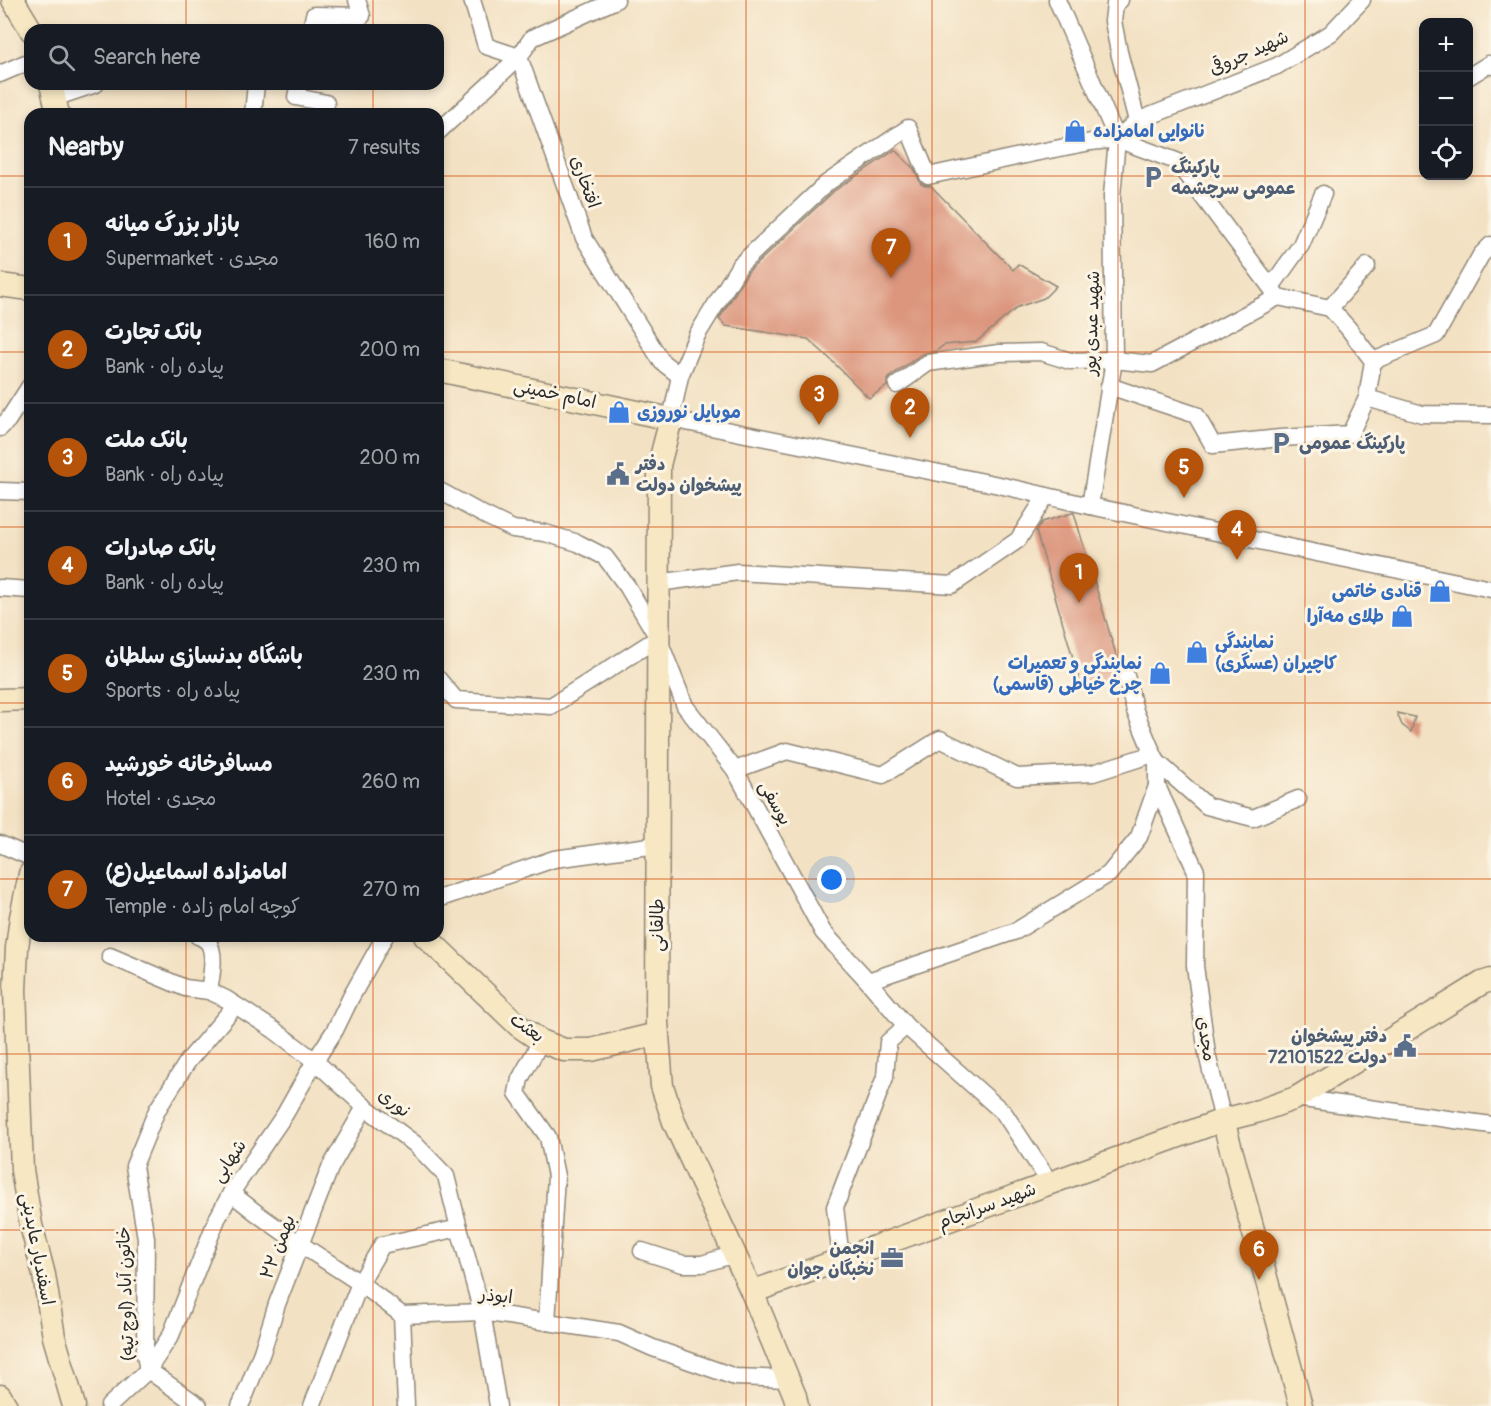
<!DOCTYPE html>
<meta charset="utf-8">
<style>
:root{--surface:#171b24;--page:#242831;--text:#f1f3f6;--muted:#9ea1a6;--line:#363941;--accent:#b45309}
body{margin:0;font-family:Pangolin,"Playpen Sans Arabic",sans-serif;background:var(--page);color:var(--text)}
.controls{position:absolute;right:18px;top:18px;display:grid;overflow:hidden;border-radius:12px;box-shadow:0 3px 9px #0003}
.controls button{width:54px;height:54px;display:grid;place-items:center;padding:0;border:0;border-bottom:2px solid var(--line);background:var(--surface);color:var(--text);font:30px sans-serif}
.you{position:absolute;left:832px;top:880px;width:21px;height:21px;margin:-15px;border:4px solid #fff;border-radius:50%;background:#1a73e8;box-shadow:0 0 0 9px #1a73e833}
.badge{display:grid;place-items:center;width:39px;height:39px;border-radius:50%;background:var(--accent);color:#fff;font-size:20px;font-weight:700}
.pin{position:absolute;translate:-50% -50px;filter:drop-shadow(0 2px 3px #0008)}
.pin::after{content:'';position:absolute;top:32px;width:21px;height:18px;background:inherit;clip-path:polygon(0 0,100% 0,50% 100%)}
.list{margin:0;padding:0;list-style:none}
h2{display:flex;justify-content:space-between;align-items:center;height:78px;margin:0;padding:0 24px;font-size:26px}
h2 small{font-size:20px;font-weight:400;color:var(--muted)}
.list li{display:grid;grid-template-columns:39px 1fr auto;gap:18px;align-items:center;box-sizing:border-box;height:108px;padding:0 24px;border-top:2px solid var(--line)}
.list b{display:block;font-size:22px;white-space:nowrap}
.list p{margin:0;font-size:20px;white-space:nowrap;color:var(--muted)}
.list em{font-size:20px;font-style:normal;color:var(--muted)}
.icon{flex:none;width:33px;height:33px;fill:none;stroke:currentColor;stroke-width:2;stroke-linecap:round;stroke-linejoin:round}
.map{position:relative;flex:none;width:1491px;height:1406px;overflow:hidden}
.search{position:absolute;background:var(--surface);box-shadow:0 3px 9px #0003;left:24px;top:24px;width:420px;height:66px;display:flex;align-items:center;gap:15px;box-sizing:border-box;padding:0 21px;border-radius:18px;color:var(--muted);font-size:22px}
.panel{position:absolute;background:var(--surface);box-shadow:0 3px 9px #0003;left:24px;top:108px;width:420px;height:834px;border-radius:18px}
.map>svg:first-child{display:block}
</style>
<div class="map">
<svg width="1491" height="1406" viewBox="0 0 1491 1406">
<rect width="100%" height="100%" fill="#fcf5e5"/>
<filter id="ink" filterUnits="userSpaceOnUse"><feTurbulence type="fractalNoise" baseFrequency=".0167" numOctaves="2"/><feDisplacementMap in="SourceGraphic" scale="12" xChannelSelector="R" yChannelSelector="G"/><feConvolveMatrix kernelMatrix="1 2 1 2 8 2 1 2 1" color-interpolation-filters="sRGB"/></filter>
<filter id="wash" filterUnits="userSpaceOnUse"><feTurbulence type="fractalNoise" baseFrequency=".008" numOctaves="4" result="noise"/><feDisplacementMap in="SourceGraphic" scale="24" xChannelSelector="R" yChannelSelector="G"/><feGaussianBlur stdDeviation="1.35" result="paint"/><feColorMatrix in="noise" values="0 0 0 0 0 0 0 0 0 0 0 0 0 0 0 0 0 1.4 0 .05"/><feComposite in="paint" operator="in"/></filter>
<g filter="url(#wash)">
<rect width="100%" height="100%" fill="#f3e1c3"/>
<g id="blocks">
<g fill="#dc967e">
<path d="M895 150 914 169 921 184 925 186H931L1013 270 1018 264 1056 286 1044 298 1018 307 976 342 944 345 936 351 922 354 891 376 887 381V386L869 398 827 356 808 339 726 326 719 319 748 272 834 191Z"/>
<path d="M1072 513H1074L1120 668 1116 674 1117 682 1082 689 1036 531 1042 522Z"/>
<path d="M1397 713 1415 717 1411 732 1402 725Z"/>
</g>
</g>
</g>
<g filter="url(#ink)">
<use href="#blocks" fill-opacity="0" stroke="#8f8677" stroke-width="1.5"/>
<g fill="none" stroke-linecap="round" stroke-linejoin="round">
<g stroke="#8f8677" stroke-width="19">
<g id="street">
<path d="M472 0 486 46 519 57 584 238 662 362 680 376"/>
<path d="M1057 0 1117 139 1112 196 1114 360 1090 506"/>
<path d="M1120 0 1115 4 1113 21 1119 52 1137 121"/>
<path d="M311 30 314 15 362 16 357 0"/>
<path d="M0 74 30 61"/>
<path d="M1468 77 1489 64 1491 66"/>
<path d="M299 84 296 97 326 103 325 114"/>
<path d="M54 98 96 84"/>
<path d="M253 114 256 84"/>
<path d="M438 132 519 57 532 38 616 0"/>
<path d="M1117 139 1137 121 1277 66 1331 33 1362 0"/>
<path d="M1271 287 1301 245 1323 194"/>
<path d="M1330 308 1367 266"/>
<path d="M1373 361 1436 335 1481 255 1491 245"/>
<path d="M897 385 928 363 999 353 1041 352 1070 361 1114 360 1152 364 1278 297"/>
<path d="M1109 386 1196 415 1213 445 1280 438 1350 434 1367 398 1373 361 1348 328 1330 308 1278 297 1176 161 1117 139 1091 142 1034 153 928 176 908 128 827 183 740 265 697 335 680 376 671 419 999 485 1090 506 1491 589"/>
<path d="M1367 398 1422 414 1491 415"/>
<path d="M0 428 8 420 30 386"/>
<path d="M438 490 484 515 513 529 545 533 578 543 605 557 627 586 658 638 685 706 735 770 823 932 868 981 906 1026 1004 1113 1050 1183"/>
<path d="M0 491 30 492"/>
<path d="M658 583 738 572 952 585 1018 540 1046 496"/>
<path d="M0 588 30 590"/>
<path d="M1126 676 1135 711 1153 754 1157 762V786L1196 871 1195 966 1207 1054 1223 1120"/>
<path d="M438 679 456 700 551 706 658 638"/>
<path d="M1157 762 1207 806 1253 818 1298 799"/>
<path d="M735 770 787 751 883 775 940 739 1017 777 1093 773 1153 754"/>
<path d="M0 844 30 857"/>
<path d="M438 899 554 859 657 845"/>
<path d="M198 936C199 936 206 940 207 941 217 952 211 978 209 991"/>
<path d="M110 956 185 988 209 991 226 999 274 1030 315 1061 365 1107 415 1144 446 1176 459 1228 482 1312 498 1406"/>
<path d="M868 981 1016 931 1109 874 1139 837 1157 786"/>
<path d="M541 1041 520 1079 517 1093 548 1137 556 1176 547 1322"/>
<path d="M1296 1098 1491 1125"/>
<path d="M231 1193 259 1215 300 1244 360 1283 402 1315 482 1312 619 1333 653 1348 735 1377 788 1379"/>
<path d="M642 1251 683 1264H702L735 1254"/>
<path d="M841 1259 835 1207 885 1077 888 1042 906 1026"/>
<path d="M402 1315 406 1406"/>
<path d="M109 1406 148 1370 171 1335 217 1219 231 1193 285 1114 315 1061 335 1030 351 997 385 936"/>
<path d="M199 1406 148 1370 145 1355 146 1238 134 1166 157 1110 188 1061 235 1006"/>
<path d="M240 1406 246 1393 262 1352 277 1304 330 1168 365 1107"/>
<path d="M312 1406 360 1283 382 1245 459 1228"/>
</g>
</g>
<g stroke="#8f8677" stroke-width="25">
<g id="secondary">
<path d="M13 0 31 30"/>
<path d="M51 84 58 114"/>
<path d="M0 285 30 289"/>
<path d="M438 370 671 419 659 465 657 1023 662 1086 674 1122 752 1292 795 1396 797 1406"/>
<path d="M0 700 30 699"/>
<path d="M30 874 21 917 17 948 15 990 22 1170 31 1225 44 1275 54 1337 74 1406"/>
<path d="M425 936 519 1026 541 1041 564 1050H591L657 1034"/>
<path d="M1223 1120 1301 1406"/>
<path d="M752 1292 1223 1120 1259 1111 1296 1098 1482 983 1491 980"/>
<path d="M0 1396 6 1406"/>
</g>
</g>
<use href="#street" stroke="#fff" stroke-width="16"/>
<use href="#secondary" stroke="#f7e8c3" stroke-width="22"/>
</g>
</g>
<path fill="none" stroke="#d5540f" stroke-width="1.5" stroke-opacity="0.55" d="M186 0V30M373 0V30M559 0V1406M746 0V1406M932 0V1406M1118 0V1406M1305 0V1406M186 84V114M373 84V114M0 176H30M438 176H1491M0 352H30M438 352H1491M0 527H30M438 527H1491M0 703H30M438 703H1491M0 879H30M438 879H1491M186 936V1406M373 936V1406M0 1054H1491M0 1230H1491"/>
<defs>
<g id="shop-bare" transform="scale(1.8)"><path d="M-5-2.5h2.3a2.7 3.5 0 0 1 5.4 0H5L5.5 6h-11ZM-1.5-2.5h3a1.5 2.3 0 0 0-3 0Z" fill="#3f7fe0" stroke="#fcf5e5" stroke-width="2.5" paint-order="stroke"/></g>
<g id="parking-bare" transform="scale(1.8)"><path d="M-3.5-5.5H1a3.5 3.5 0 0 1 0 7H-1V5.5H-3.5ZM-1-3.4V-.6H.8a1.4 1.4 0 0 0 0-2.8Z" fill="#5c6f8a" stroke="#fcf5e5" stroke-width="2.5" paint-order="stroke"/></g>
<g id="civic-bare" transform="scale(1.8)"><path d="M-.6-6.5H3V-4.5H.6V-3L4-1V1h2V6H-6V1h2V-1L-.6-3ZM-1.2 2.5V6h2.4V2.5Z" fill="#5c6f8a" stroke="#fcf5e5" stroke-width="2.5" paint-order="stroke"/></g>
<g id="office-bare" transform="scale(1.8)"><path d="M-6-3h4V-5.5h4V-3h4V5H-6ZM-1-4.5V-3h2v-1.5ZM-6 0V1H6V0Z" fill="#5c6f8a" stroke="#fcf5e5" stroke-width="2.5" paint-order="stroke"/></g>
</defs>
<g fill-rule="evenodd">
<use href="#shop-bare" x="1075" y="131"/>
<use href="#parking-bare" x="1153" y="177"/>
<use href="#shop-bare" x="619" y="412"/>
<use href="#parking-bare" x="1281" y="443"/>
<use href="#civic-bare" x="618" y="474"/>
<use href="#shop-bare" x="1440" y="591"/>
<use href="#shop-bare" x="1402" y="616"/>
<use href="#shop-bare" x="1197" y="652"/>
<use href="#shop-bare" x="1160" y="673"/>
<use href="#civic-bare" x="1405" y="1046"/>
<use href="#office-bare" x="892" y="1258"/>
</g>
<g text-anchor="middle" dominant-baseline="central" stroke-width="6" stroke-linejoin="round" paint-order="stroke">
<g font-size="18" fill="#2b2b2b" stroke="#fcf5e5">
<text transform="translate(1249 53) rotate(-24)">شهید جروقی</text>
<text transform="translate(585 182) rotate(70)">افتخاری</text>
<text transform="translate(1092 323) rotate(-88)">شهید عبدی پور</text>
<text transform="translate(555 394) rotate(12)">امام خمینی</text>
<text transform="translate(775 803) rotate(61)">یوسفی</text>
<text transform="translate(657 925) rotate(-90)">طالقانی</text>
<text transform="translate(527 1028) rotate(36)">بعثت</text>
<text transform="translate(1206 1039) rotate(81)">مجدی</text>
<text transform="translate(394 1103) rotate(37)">نوری</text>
<text transform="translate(229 1161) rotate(-56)">شهابی</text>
<text transform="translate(987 1206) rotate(-20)">شهید سرانجام</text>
<text transform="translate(278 1247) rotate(-69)">۲۲ بهمن</text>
<text transform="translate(37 1249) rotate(79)">اسفندیار عابدینی</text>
<text transform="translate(126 1294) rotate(-92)">خاتون آباد (اوچ تپه)</text>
<text transform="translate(496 1296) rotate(6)">ابوذر</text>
</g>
<g font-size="18" font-weight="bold" fill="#366cbe" stroke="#fcf5e5" text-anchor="start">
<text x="1093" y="131">نانوایی امامزاده</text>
<text x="637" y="412">موبایل نوروزی</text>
<text x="1422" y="591" text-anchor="end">قنادی خاتمی</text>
<text x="1384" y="616" text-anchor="end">طلای مه‌آرا</text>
<text x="1215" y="642">نمایندگی<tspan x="1215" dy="21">کاچیران (عسگری)</tspan></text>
<text x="1142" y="663" text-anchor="end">نمایندگی و تعمیرات<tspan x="1142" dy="21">چرخ خیاطی (قاسمی)</tspan></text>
</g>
<g font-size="18" font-weight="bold" fill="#4e5e75" stroke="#fcf5e5" text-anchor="start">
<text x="1171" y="167">پارکینگ<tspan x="1171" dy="21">عمومی سرچشمه</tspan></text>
<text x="1299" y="443">پارکینگ عمومی</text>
<text x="636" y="464">دفتر<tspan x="636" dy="21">پیشخوان دولت</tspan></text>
<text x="1387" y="1036" text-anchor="end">دفتر پیشخوان<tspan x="1387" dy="21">دولت 72101522</tspan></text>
<text x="874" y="1248" text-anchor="end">انجمن<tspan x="874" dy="21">نخبگان جوان</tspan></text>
</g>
</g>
</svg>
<div class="controls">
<button>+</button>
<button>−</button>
<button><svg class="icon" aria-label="locate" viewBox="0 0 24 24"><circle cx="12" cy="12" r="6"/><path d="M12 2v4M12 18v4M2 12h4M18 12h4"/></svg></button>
</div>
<div class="you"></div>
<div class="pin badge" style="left:1079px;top:603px">1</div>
<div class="pin badge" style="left:910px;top:438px">2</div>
<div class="pin badge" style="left:819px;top:425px">3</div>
<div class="pin badge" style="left:1237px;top:560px">4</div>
<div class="pin badge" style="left:1184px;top:498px">5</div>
<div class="pin badge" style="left:1259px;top:1280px">6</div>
<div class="pin badge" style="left:891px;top:278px">7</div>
<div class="search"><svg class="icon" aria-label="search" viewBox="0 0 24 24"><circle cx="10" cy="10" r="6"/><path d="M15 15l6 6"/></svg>Search here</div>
<section class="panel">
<h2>Nearby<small>7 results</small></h2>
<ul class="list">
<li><span class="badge">1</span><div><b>بازار بزرگ میانه</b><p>Supermarket · مجدی</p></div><em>160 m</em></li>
<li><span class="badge">2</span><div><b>بانک تجارت</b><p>Bank · پیاده راه</p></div><em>200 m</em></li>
<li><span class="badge">3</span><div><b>بانک ملت</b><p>Bank · پیاده راه</p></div><em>200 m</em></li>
<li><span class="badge">4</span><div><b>بانک صادرات</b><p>Bank · پیاده راه</p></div><em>230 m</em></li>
<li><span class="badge">5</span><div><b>باشگاه بدنسازی سلطان</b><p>Sports · پیاده راه</p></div><em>230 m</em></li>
<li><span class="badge">6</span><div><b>مسافرخانه خورشید</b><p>Hotel · مجدی</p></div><em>260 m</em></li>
<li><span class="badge">7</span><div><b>امامزاده اسماعیل(ع)</b><p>Temple · کوچه امام زاده</p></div><em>270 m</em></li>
</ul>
</section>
</div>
